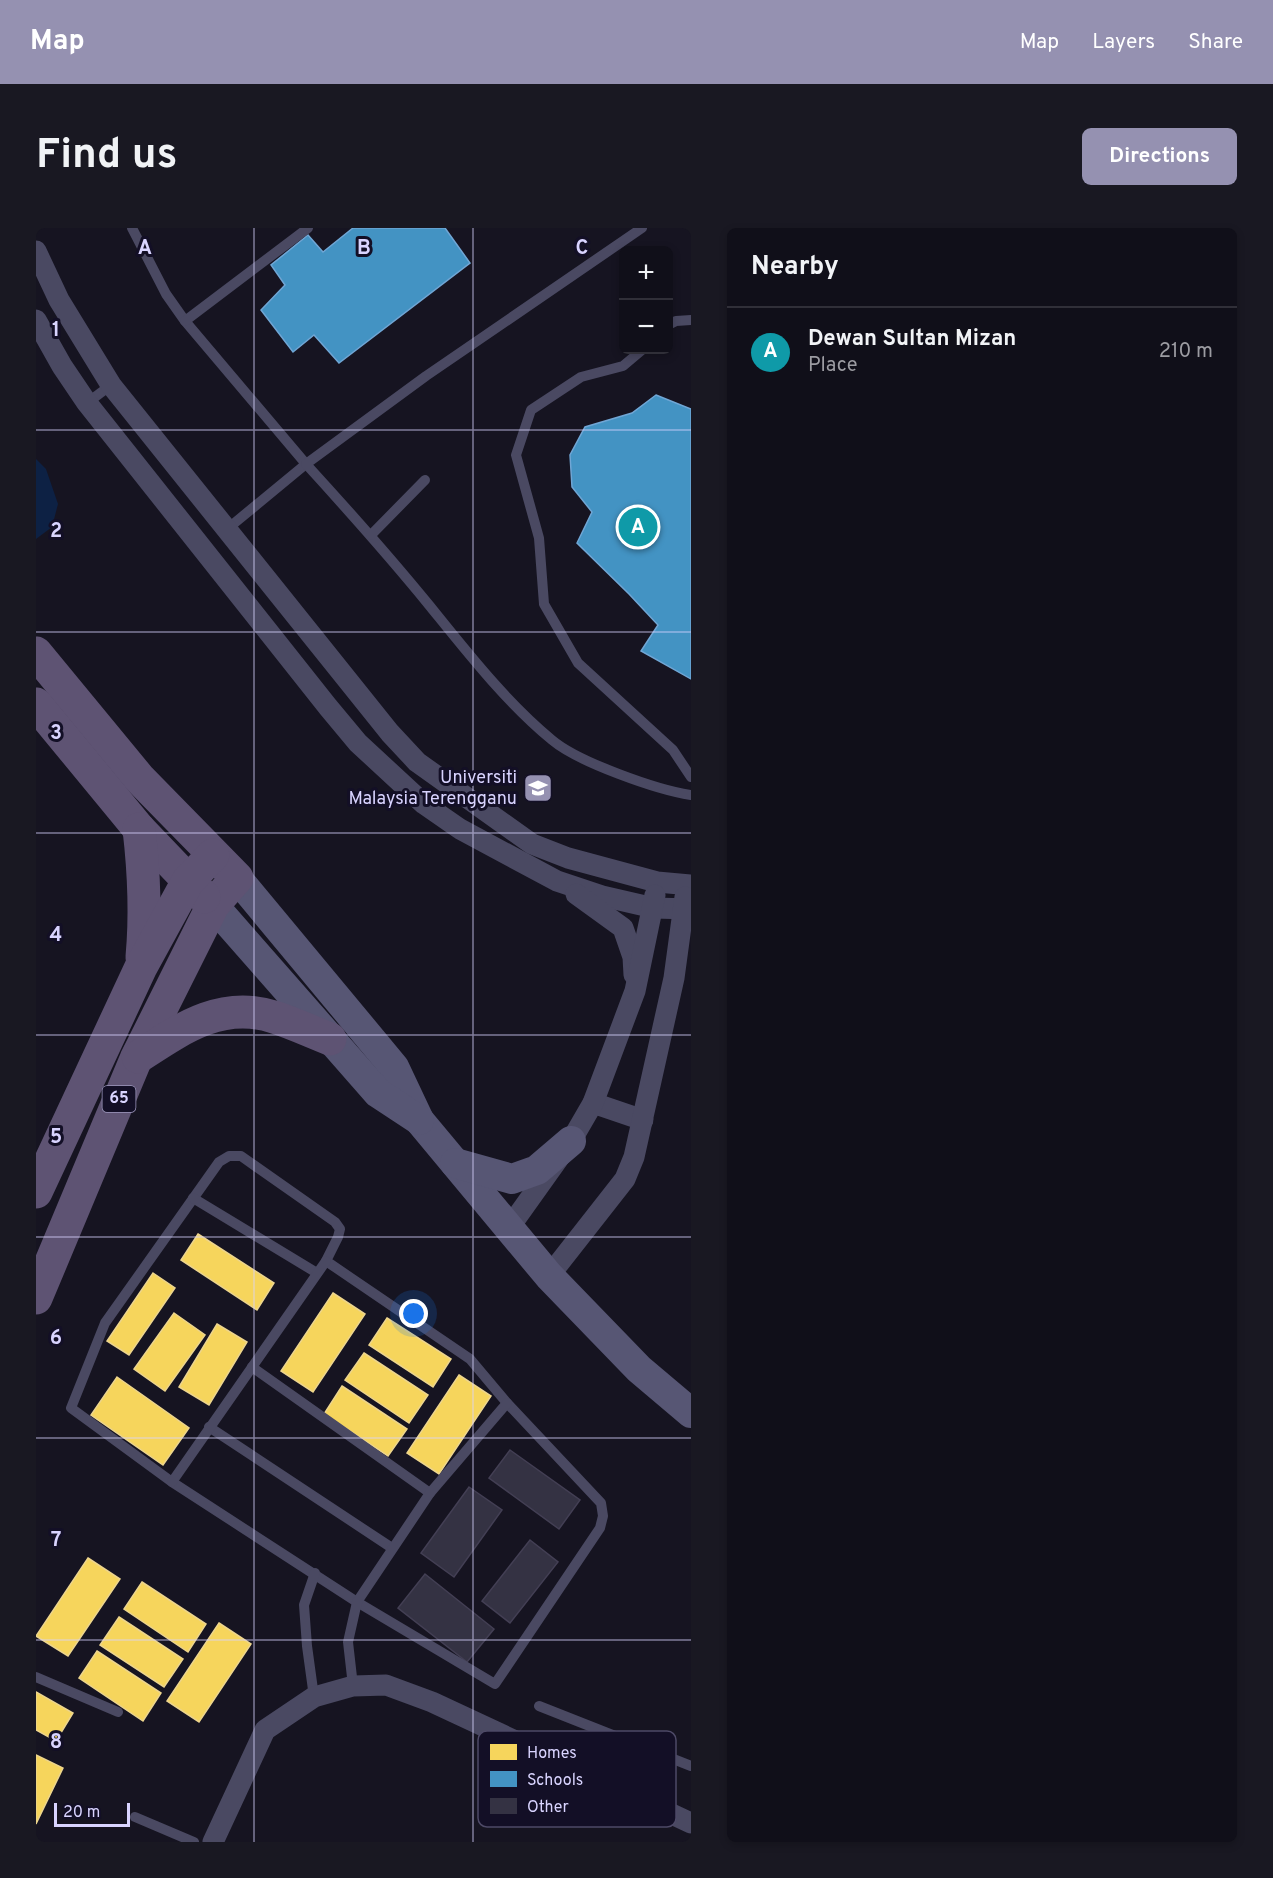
<!DOCTYPE html>
<meta charset="utf-8">
<style>
:root{--surface:#100f19;--page:#191822;--text:#f1f3f6;--muted:#9c9ca2;--line:#302f38;--accent:#9591b1}
body{margin:0;font-family:Overpass,sans-serif;background:var(--page);color:var(--text)}
.controls{position:absolute;right:18px;top:18px;display:grid;overflow:hidden;border-radius:9px;box-shadow:0 3px 9px #0003}
.controls button{width:54px;height:54px;display:grid;place-items:center;padding:0;border:0;border-bottom:2px solid var(--line);background:var(--surface);color:var(--text);font:30px sans-serif}
.scale{position:absolute;left:18px;bottom:15px;width:76px;box-sizing:border-box;padding-left:6px;border:3px solid #d9d4ff;border-top:0;font-size:16px;line-height:21px;white-space:nowrap;color:#d9d4ff;-webkit-text-stroke:4px #130f26;paint-order:stroke}
.you{position:absolute;left:378px;top:1086px;width:21px;height:21px;margin:-15px;border:4px solid #fff;border-radius:50%;background:#1a73e8;box-shadow:0 0 0 9px #1a73e833}
.badge{display:grid;place-items:center;width:39px;height:39px;border-radius:50%;background:var(--accent);color:#fff;font-size:20px;font-weight:700}
.pin{position:absolute;translate:-50% -50%;border:3px solid #fff;box-shadow:0 2px 6px #0006}
.list{margin:0;padding:0;list-style:none}
h2{display:flex;justify-content:space-between;align-items:center;height:78px;margin:0;padding:0 24px;font-size:26px}
h2 small{font-size:20px;font-weight:400;color:var(--muted)}
.list li{display:grid;grid-template-columns:39px 1fr auto;gap:18px;align-items:center;box-sizing:border-box;height:90px;padding:0 24px;border-top:2px solid var(--line)}
.list b{display:block;font-size:22px;white-space:nowrap}
.list p{margin:0;font-size:20px;white-space:nowrap;color:var(--muted)}
.list em{font-size:20px;font-style:normal;color:var(--muted)}
.map{position:relative;flex:none;width:655px;height:1614px;overflow:hidden;border-radius:9px}
header{display:flex;align-items:center;gap:36px;box-sizing:border-box;height:84px;padding:0 30px;background:var(--accent);color:#fff}
header strong{font-size:28px}
nav{display:flex;gap:33px;margin-inline-start:auto;font-size:21px}
.intro{display:flex;align-items:center;justify-content:space-between;box-sizing:border-box;height:144px;padding:0 36px}
h1{margin:0;font-size:42px}
.button{padding:15px 27px;border-radius:9px;background:var(--accent);color:#fff;font-size:21px;font-weight:700}
main{display:flex;gap:36px;padding:0 36px}
aside{flex:1;background:var(--surface);border-radius:9px;box-shadow:0 3px 9px #0003}
.map>svg:first-child{display:block}
</style>
<header>
<strong>Map</strong>
<nav><a>Map</a><a>Layers</a><a>Share</a></nav>
</header>
<div class="intro"><h1>Find us</h1><a class="button">Directions</a></div>
<main>
<div class="map">
<svg width="655" height="1614" viewBox="0 0 655 1614">
<rect width="100%" height="100%" fill="#161421"/>
<path fill="#0d2144" d="M0 231 10 241 22 276 16 299 0 311Z"/>
<g fill="#f6d55c" stroke="#edd58d" stroke-width="1.5">
<path d="M162 1006 238 1055 221 1082 145 1032Z"/>
<path d="M117 1045 139 1060 93 1127 71 1113Z"/>
<path d="M297 1065 329 1086 277 1164 245 1143Z"/>
<path d="M138 1085 169 1107 129 1163 98 1141Z"/>
<path d="M351 1090 415 1131 397 1159 333 1117Z"/>
<path d="M181 1096 211 1114 173 1177 143 1159Z"/>
<path d="M328 1125 392 1167 373 1195 309 1152Z"/>
<path d="M423 1147 455 1168 403 1246 371 1225Z"/>
<path d="M81 1149 153 1200 127 1237 55 1187Z"/>
<path d="M306 1158 371 1201 352 1228 288 1186Z"/>
<path d="M52 1330 84 1351 32 1428 0 1408Z"/>
<path d="M106 1354 170 1396 152 1424 88 1381Z"/>
<path d="M83 1389 147 1431 128 1459 64 1417Z"/>
<path d="M183 1395 215 1416 163 1494 131 1473Z"/>
<path d="M61 1423 125 1465 107 1493 43 1450Z"/>
<path d="M0 1464 37 1485 20 1513 0 1502Z"/>
<path d="M0 1527 27 1540 0 1596Z"/>
</g>
<g fill="#4393c3" stroke="#70a6d5" stroke-width="1.5">
<path d="M317 0H409L434 35 303 135 278 107 257 124 225 82 249 57 235 37 272 7 287 24Z"/>
<path d="M620 167 655 181V451L605 423 622 397 593 366 541 315 556 284 536 259 534 227 549 199 596 185Z"/>
</g>
<g fill="#343243" stroke="#433f54" stroke-width="1.5">
<path d="M474 1222 544 1272 523 1301 453 1250Z"/>
<path d="M433 1259 466 1282 418 1349 385 1325Z"/>
<path d="M494 1312 522 1334 474 1395 446 1373Z"/>
<path d="M389 1346 458 1401 431 1434 362 1380Z"/>
</g>
<g fill="none" stroke-linecap="round" stroke-linejoin="round">
<g stroke="#4a4962" stroke-width="10">
<path d="M96 0 130 66 149 93 270 236 190 302"/>
<path d="M606 0 390 148 270 236C312 282 353 328 393 377 431 424 469 473 516 512 542 534 621 562 655 567"/>
<path d="M149 93 272 0"/>
<path d="M632 97 640 93 655 92"/>
<path d="M606 122 587 138 545 149 495 182 480 227 503 310 508 376 542 435 637 522 655 549"/>
<path d="M51 175 75 157"/>
<path d="M335 307 389 252"/>
<path d="M193 928H205L299 994 304 1001 302 1009 290 1033 434 1131 471 1175 565 1275 567 1288 564 1300 459 1456 321 1374 136 1254 35 1180 69 1095 183 934Z"/>
<path d="M157 970 281 1045"/>
<path d="M216 1139 394 1265"/>
<path d="M173 1199 356 1320"/>
<path d="M136 1254 290 1033"/>
<path d="M0 1449 82 1484"/>
<path d="M317 1458 312 1414 321 1374 394 1265 471 1175"/>
<path d="M278 1469 271 1418 268 1377 279 1345"/>
<path d="M503 1478 655 1538"/>
<path d="M99 1589 158 1614"/>
</g>
<g stroke="#4a4962" stroke-width="21">
<path d="M0 23 23 72 75 157 354 505 381 534 496 616 532 630 621 654 655 657"/>
<path d="M0 92 26 138 51 175 292 479 322 515 388 576 424 601 521 653 566 668 618 680 655 681"/>
<path d="M540 666 587 700 597 729 598 747"/>
<path d="M557 875 607 892"/>
<path d="M473 1000 535 913 557 875 599 763 619 667"/>
<path d="M513 1048 589 951 598 929 638 750 649 669"/>
<path d="M177 1614 229 1502 278 1469 317 1458 350 1457 396 1474 655 1595"/>
</g>
<g stroke="#575674" stroke-width="30">
<path d="M201 650 358 839 383 892 513 1048 603 1141 655 1185"/>
<path d="M177 677 342 865 383 892"/>
<path d="M419 935 476 951 501 942 535 913"/>
</g>
<g stroke="#5e5373" stroke-width="33">
<path d="M0 425 103 550 201 650 177 677 100 831 0 1070"/>
<path d="M0 476 103 601 168 669"/>
<path d="M103 601C108 644 110 685 106 729"/>
<path d="M102 829C145 801 185 772 238 789 257 795 276 804 294 811"/>
<path d="M0 964 105 739 152 653 177 627"/>
</g>
</g>
<path fill="none" stroke="#d9d4ff" stroke-width="1.5" stroke-opacity="0.55" d="M218 0V1614M437 0V1614M0 202H655M0 404H655M0 605H655M0 807H655M0 1009H655M0 1210H655M0 1412H655"/>
<defs>
<g id="university-square" transform="scale(1.5)"><rect x="-9" y="-9" width="18" height="18" rx="4" fill="#9591b1" stroke="#130f26"/><path d="M0-5L7-2L0 1L-7-2ZM-4 1L0 2.5L4 1V4Q0 6-4 4Z" fill="#fff"/></g>
</defs>
<g fill-rule="evenodd">
<use href="#university-square" x="502" y="560"/>
</g>
<g text-anchor="middle" dominant-baseline="central" stroke-width="6" stroke-linejoin="round" paint-order="stroke">
<rect fill="#130f26" stroke="#9e99be" stroke-width="1.5" x="66.5" y="858" width="33" height="26" rx="4.5"/>
<g font-size="16" font-weight="bold" fill="#d9d4ff">
<text x="83" y="871">65</text>
</g>
<g font-size="18" fill="#d9d4ff" stroke="#130f26" text-anchor="end">
<text x="481" y="550">Universiti<tspan x="481" dy="21">Malaysia Terengganu</tspan></text>
</g>
</g>
<rect x="442" y="1503" width="198" height="96" rx="9" fill="#130f26" stroke="#4e4a67" stroke-width="1.5"/>
<rect x="454" y="1516" width="27" height="16" fill="#f6d55c"/>
<rect x="454" y="1543" width="27" height="16" fill="#4393c3"/>
<rect x="454" y="1570" width="27" height="16" fill="#343243"/>
<g font-size="16" fill="#d9d4ff">
<text x="491" y="1530">Homes</text>
<text x="491" y="1557">Schools</text>
<text x="491" y="1584">Other</text>
</g>
<g font-size="20" text-anchor="middle" font-weight="bold" fill="#d9d4ff" stroke="#130f26" stroke-width="6" stroke-linejoin="round" paint-order="stroke">
<text x="109" y="26">A</text>
<text x="328" y="26">B</text>
<text x="546" y="26">C</text>
<text x="20" y="108">1</text>
<text x="20" y="309">2</text>
<text x="20" y="511">3</text>
<text x="20" y="713">4</text>
<text x="20" y="915">5</text>
<text x="20" y="1116">6</text>
<text x="20" y="1318">7</text>
<text x="20" y="1520">8</text>
</g>
</svg>
<div class="controls">
<button>+</button>
<button>−</button>
</div>
<div class="scale">20 m</div>
<div class="you"></div>
<div class="pin badge" style="left:602px;top:299px;background:#0f9aa8">A</div>
</div>
<aside>
<h2>Nearby<small></small></h2>
<ul class="list">
<li><span class="badge" style="background:#0f9aa8">A</span><div><b>Dewan Sultan Mizan</b><p>Place</p></div><em>210 m</em></li>
</ul>
</aside>
</main>
